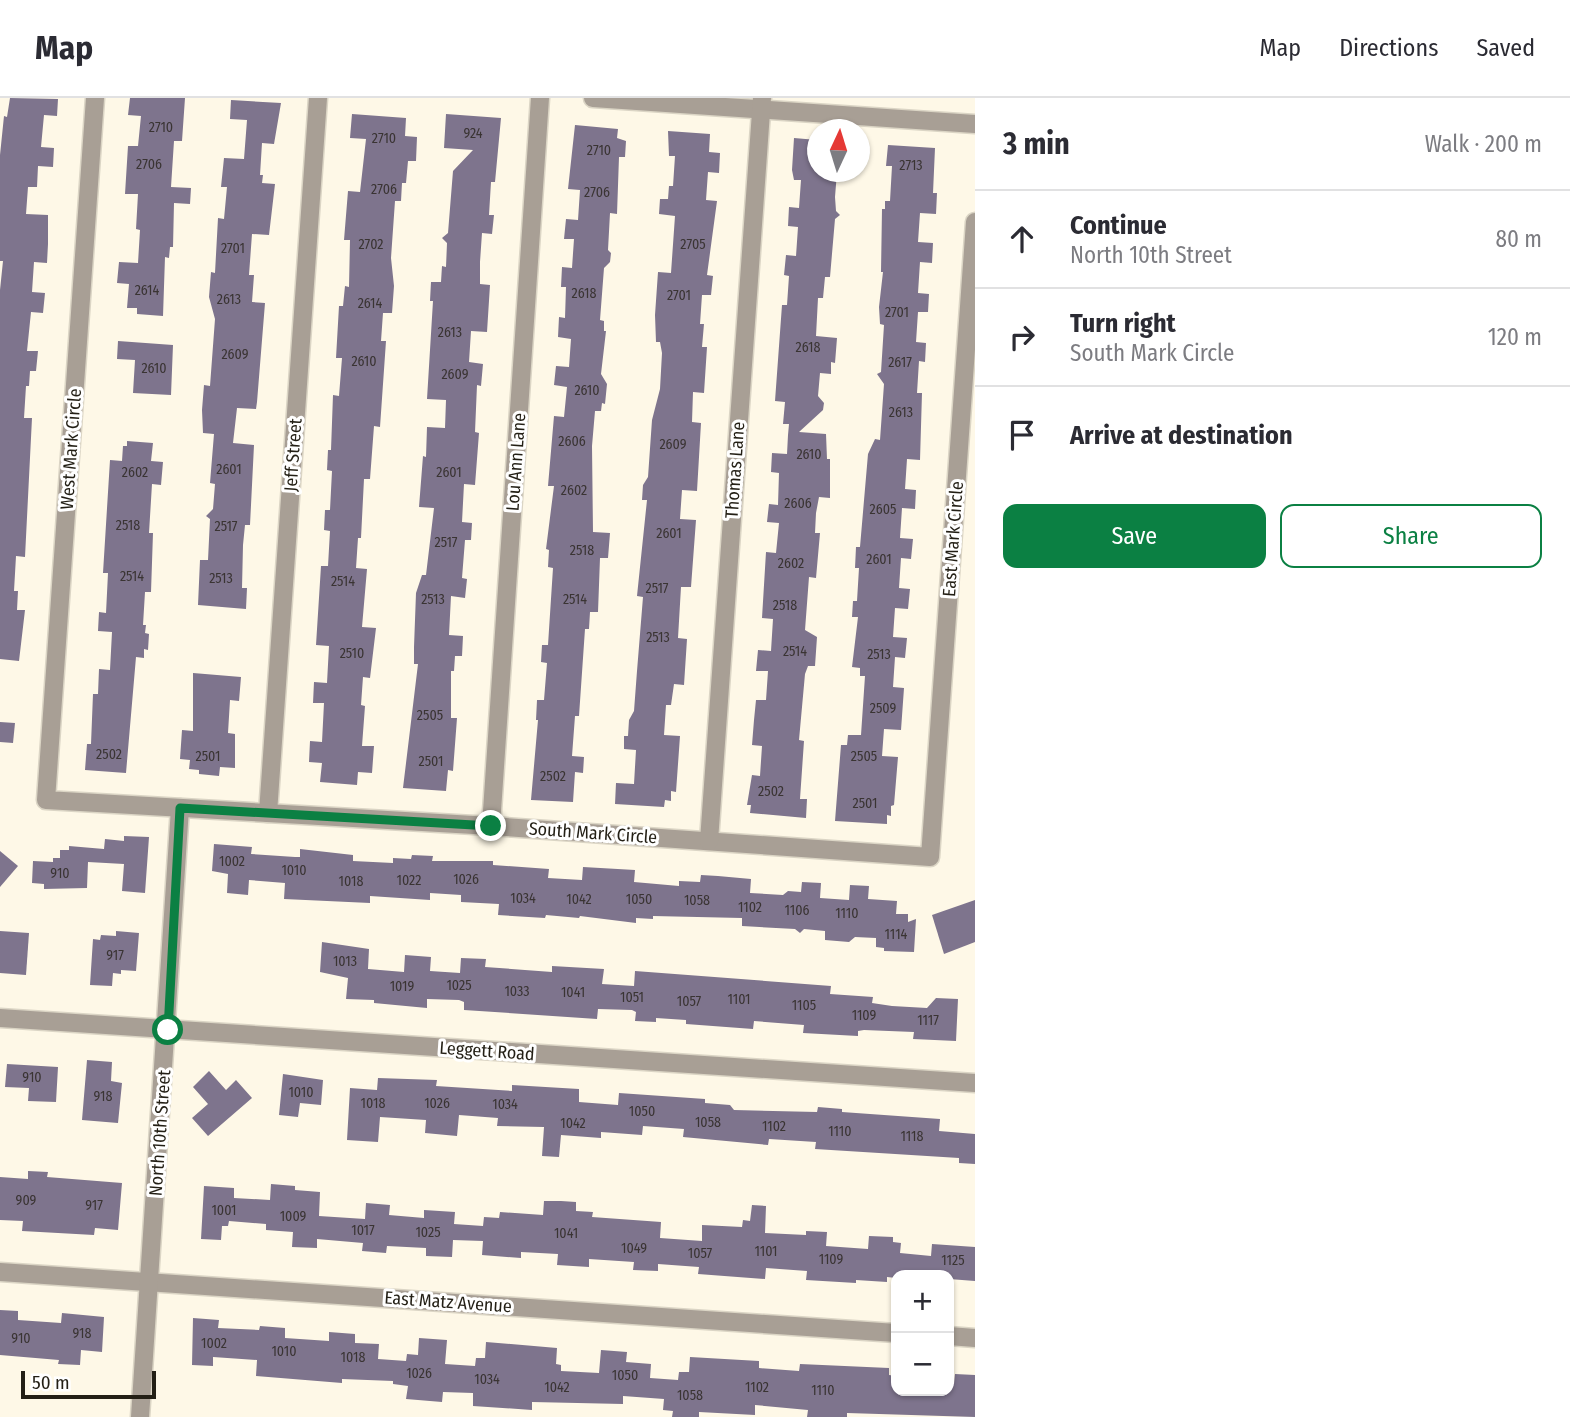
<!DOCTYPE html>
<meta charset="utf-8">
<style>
:root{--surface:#fff;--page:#f2f2f3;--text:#2b2b33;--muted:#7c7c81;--line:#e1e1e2;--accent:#0b8043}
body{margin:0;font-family:"Fira Sans Condensed",sans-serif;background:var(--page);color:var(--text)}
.controls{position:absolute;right:21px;bottom:21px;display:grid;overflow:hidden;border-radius:14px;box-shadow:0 2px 5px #0004}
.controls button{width:63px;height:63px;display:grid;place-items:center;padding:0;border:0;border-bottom:2px solid var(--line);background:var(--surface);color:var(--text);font:35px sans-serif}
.compass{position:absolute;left:807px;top:21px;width:63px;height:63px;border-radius:50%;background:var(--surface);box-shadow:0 2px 5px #0004;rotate:4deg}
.scale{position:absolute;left:21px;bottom:18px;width:135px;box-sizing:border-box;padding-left:7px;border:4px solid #231f15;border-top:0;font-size:19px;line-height:24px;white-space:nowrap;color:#231f15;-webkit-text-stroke:5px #fff;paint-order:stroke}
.stop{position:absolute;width:21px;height:21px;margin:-16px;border:5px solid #0b8043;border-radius:50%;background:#fff}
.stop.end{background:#0b8043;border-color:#fff;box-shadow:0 2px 7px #0008}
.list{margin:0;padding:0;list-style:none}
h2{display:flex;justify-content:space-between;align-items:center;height:91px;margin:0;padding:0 28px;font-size:30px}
h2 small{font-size:23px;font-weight:400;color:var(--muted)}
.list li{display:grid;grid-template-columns:46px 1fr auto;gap:21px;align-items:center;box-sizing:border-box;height:98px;padding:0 28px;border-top:2px solid var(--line)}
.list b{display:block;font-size:26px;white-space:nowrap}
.list p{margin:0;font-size:23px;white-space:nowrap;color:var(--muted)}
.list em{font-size:23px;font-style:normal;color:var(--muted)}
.actions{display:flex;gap:14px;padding:21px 28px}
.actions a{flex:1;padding:16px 0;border:2px solid var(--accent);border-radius:14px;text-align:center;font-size:24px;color:var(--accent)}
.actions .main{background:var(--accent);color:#fff}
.icon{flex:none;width:38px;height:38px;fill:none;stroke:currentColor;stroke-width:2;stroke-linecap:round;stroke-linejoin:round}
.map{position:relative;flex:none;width:975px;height:1319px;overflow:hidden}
header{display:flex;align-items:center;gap:42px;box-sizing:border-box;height:98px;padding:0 35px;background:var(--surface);border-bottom:2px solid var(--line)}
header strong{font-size:33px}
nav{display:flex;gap:38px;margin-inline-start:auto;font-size:24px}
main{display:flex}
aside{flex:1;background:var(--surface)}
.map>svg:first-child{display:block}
</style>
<header>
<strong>Map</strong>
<nav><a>Map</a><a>Directions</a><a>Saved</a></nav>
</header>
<main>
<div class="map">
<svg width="975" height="1319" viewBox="0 0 975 1319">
<rect width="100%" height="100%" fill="#fef8e7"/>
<g fill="#7e748d">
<path d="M10 0 58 1 57 18 44 17 41 49 54 50 53 69 38 68 37 89H28L26 116 48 117V146L47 165 34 164 32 194 45 195 43 215 31 214 27 253H38L36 273H30L29 288H26L24 320H32L25 459 16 458 14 493H18L17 512H25L19 563 0 561V192L3 163H0V57L4 18 7 19Z"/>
<path d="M130 0H185L182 43H174L171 89 191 90 190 106 174 105 173 149H170L169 160 165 159 163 218 137 216V210H127L129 186 117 185 119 164 138 165 140 132 136 131 138 96H125L128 48H138L141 18 128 17Z"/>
<path d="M231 2 281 5 274 46 262 45 260 77H263L262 85 275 86 269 137 252 136 249 177H254L252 204 265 205 257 304 256 311 237 310 233 345 254 347 250 427H245L243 447 242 490H247L246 511 198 507 200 462H208L210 421 206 418 213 411 215 386 210 385 214 336 203 335 202 312 204 287 210 288 215 221 209 199 211 174 215 175 218 120 224 121 227 89H221L224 60 244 61 247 22 230 21Z"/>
<path d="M352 16 406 20 405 38 417 39 416 63H408L406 85H402L401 103H395L391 160 394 188 392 215H383L381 243H386L380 329 374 328 370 381H364L361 440H358L356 470 367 471 362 529 376 530 370 580 363 579 361 607 365 608 362 648H374L372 675 358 674 357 687 320 684 322 665 309 664 310 643 322 644 324 605H313L314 584 327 585 329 548 316 547 321 468H328L330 433 324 432 325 412H330L332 373 327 372 328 352H331L333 297 339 298 342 260H336L339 208H343L345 188 349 189 350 142H344L348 93 360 94 366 41 350 40Z"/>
<path d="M446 16 501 20 495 84H491L489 117H494L492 136 482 135 480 164V186L490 187 487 234 471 233 469 264 483 266 481 288 477 287 475 334 479 335 475 387 464 386 462 424 472 425 471 442H465L462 480 467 481 465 500 451 498 449 537 463 538 462 558H455L454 573H451V620H457L453 673 448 672 446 693 403 690 418 566H414V549L416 495 422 477H426L434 410 419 409 423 358 426 359 427 329 445 330 446 302 427 301 433 203H430L431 184H441L442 168 446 169 447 145 442 140 448 135 453 73 473 52 444 50Z"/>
<path d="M575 27 618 31 617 40 626 43 625 59H619L617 116 610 115 608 152 611 155 610 164 604 170 600 222 604 223V233H606L601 276 607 286 605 306 602 305 601 313H595L592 348 593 434 610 435 608 460H600L598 514H590L589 531H585L579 618H575L572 658 584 659 583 675 575 674 573 704 531 702 538 622H536L537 602H544L547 565 541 564 542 547H548L553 470 548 469 549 452 546 451 554 388H548L554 318 564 319 567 289 554 287 556 268 569 269 571 241 558 239 559 219 565 220 566 189H561L562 169 572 170 574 141H564L566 121 578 122 580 92 568 91Z"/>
<path d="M668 33 710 36 709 54 720 55 719 75 708 74 706 102 717 103 707 177 713 178 711 197H702L700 226H704L702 249H707L704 295 693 294 692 324 701 325 697 393 682 392 680 421 696 422 691 489H681L678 540 687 541 684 587 674 586 671 607H666L664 637 680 638 676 694 671 693V703L665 702 664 709 615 706 616 685 634 686 636 652 624 651V638H628L629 622 634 613 637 573 643 499 637 498 647 402H642L643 387 648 379 652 322 660 291 662 255 660 244H656L655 217 658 174 671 175 675 118 659 116 660 101H668L669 88H673L675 58H669Z"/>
<path d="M794 40 817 42V74H837L835 99 836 113 840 117 835 121 830 179H825L823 200H818L816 238 837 240 835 265 831 264V276L820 275 818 298 824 305 823 312 799 334 826 336 827 361H830V400L819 399 816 415 815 435H820L816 480 809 479 805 532 817 539 815 568H808L805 576 799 642 804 643 800 701H807L806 720 750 715 751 707H747L752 677 760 678 762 648 752 647 754 622 756 602H766L768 573H756L758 552 771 553 773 521 762 520 766 454 776 455 779 425 767 424 769 406 778 407 779 375 771 374 772 355 787 356 788 337 789 326H783L785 304 775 303 782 207H787L789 178 784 177 786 157 796 158 798 129 788 128 789 109 799 110 801 82H794L792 72Z"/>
<path d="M888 47 935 50 933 95H937L936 116 920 115 918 144 933 145 932 165 920 164 918 195 929 196 928 214H918L916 244 926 245 925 264 919 263 917 295H922L920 362 907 361 905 391 916 392 915 411 902 410 900 440 913 441 911 461 901 460 899 490 910 491 908 511 895 510 893 539 907 540 905 560 895 559 893 589 904 590 901 632 884 631 882 658 898 659 894 707 891 708V718L887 717V726L835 723 841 647H847L848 637H861L865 578H860V570L852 569 858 519H852L853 503H857L859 470H855L856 449H860L868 356 875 341 880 342 884 286 877 276 881 274 884 227 880 226 879 209 883 174H881L882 111H885V103H890L892 68H886Z"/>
<path d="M118 243 173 247 171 297 133 295 135 262 117 261Z"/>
<path d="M127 343 153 345 151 363 163 364 161 387 152 386 149 435H153L151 494H145L143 527H146L145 535 149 536 148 552 144 551V560L136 559 126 675 85 672 87 646H91L93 596H98L99 571 110 572 112 534 98 533 99 514 106 515 108 475H103L110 362 122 363 123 348H127Z"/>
<path d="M193 575 241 579 239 603 230 602 228 635 235 636V670L220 669 219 678 199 676V672L189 671 190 662 180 661 182 632 193 633Z"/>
<path d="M0 624 15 625 13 645 0 644Z"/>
<path d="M124 738 149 739 145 795 122 793 124 766 88 764 87 790 44 791V786L32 785 33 763 53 764V760H60V752H69V748L104 751 105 741 124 743Z"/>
<path d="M214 746 252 749 251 756 295 759H300V751L353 757V763L393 765V760L411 761 412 757 433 758 432 763H493V767L549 771 548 780 582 782 583 769 635 772 634 784 679 788V783L700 784 701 777 718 778 751 781 750 795 783 797 788 793 801 794 802 784 821 785 820 800 849 802 850 787 869 788 868 801 897 803 896 816H908V824L916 821 914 854 884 853V850L876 849V840L855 839 849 844 825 842V833L804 831 800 835 795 831 742 828V820L653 818V821L636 820V825L580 818 579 820 546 817 545 820 498 817 499 806 461 804V797L430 795V802L370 798V805L284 801 285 785 249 782 248 797 227 795 228 776 212 773Z"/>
<path d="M0 753 18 768 0 789Z"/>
<path d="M975 802V844L944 856 932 817Z"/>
<path d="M0 833 29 835 26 877 0 875Z"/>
<path d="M116 833 139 835 136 873 121 872V876L113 875 112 888 90 887 93 841 100 842 101 837 116 838Z"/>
<path d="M322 844 369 851 368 871 404 874 405 857 431 859 430 873 460 875 461 860 486 861 485 869 552 874V868L604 871 602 886 634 888 635 873 831 888 830 896 873 899 872 905 892 908 927 910 936 900 958 901 956 943 913 941 914 934 864 932 858 933V938L803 935 804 927 754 923 753 931 686 926V922L656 920V924L635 923 636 914 632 912 598 911 597 921 464 912V904L459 902 427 901V910L374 905V902L346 901 348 880 320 874Z"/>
<path d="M87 962 112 964 111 983 122 985 118 1025 82 1022Z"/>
<path d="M7 966 58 969 56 1004 28 1003 29 990 5 989Z"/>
<path d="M209 973 226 992 236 982 252 1000 208 1038 192 1020 208 1006 193 989Z"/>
<path d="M283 976 323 982 321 1007 300 1005 298 1019 279 1017Z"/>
<path d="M378 980 437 982 436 988 512 993V987L579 991V1004L618 1007 619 995 705 1001V1005L730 1007 734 1012 817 1014 818 1009 842 1011V1014L940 1021 939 1033 975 1036V1066L959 1065V1060L815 1051 816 1044 769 1041 768 1047 683 1039 684 1031 643 1028 642 1037 601 1034V1040L561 1037 559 1059 542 1058 544 1029 497 1028 498 1020 459 1017 457 1038 425 1035 426 1022 380 1019 378 1044 347 1042 350 990 377 992Z"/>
<path d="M28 1073 48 1074 47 1079 122 1085 118 1132 95 1130 94 1137 22 1133 23 1123 0 1122V1079L28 1081Z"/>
<path d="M271 1086 295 1088V1092L320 1094 319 1118 365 1121 366 1105 390 1107 389 1117 424 1120V1112L455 1114 454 1126 483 1128 484 1119 499 1120 500 1114 543 1117 544 1103H561L576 1104V1113L593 1114 592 1119 661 1124 660 1140 702 1143V1127L742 1129 743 1122 750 1123 752 1107 766 1108 765 1135 806 1137V1133L827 1134 826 1148 868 1151 869 1138 893 1139V1144L901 1145 900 1155 931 1158 932 1146 975 1149V1183L949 1181V1177H896V1180L887 1179V1184L856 1182V1185L806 1182 807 1173 766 1170 765 1181 698 1176 699 1169 658 1166V1173L633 1172 634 1164 589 1161V1169L557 1167 558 1156 521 1154V1160L482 1157 483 1143 453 1142 452 1159 426 1158V1150L387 1148 386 1155 362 1153 363 1145 317 1141V1150L292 1149 293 1134 266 1132V1126L229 1123 228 1128H222L221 1142 201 1141 204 1088 234 1090V1100L270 1102Z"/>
<path d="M0 1212 18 1213V1222L61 1225 62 1215 104 1219 102 1254 81 1252 80 1267 58 1266 59 1262 0 1257Z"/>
<path d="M193 1220 219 1222 218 1230 259 1232 260 1228 285 1230V1240L329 1243V1234L355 1236V1245L379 1246 378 1261 406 1263 407 1256 418 1257 419 1240 447 1242 445 1266 475 1268 476 1260H485L486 1244 557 1250 556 1266 561 1267V1273L599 1275 601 1252 627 1254 626 1264 651 1266 650 1280 678 1282 679 1274H689L690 1259 759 1263V1270L799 1273 800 1266 889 1270V1277L896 1278V1293H949V1285L954 1286 955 1276 975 1277V1319L847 1315V1319H807L808 1312 755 1307V1317L699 1314V1319H672L673 1313 663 1312 664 1301 623 1298V1306L532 1304V1312L473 1308V1295L443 1294 442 1304 406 1301 408 1288 393 1286V1283L342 1281V1285L256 1278 257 1262 213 1259V1268L192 1267Z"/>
</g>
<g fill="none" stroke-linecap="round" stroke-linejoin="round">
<g stroke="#dbd5c5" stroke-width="21">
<g id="minor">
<path d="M95 0 46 702 491 728 930 759 975 124"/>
<path d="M593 0 975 26"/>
<path d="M268 715 318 0"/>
<path d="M491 728 540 0"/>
<path d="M709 743 762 0"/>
<path d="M0 920 975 985"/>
<path d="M0 1174 896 1235"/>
<path d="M949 1238 975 1240"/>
<path d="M140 1319 180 710"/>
</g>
</g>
<use href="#minor" stroke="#a89f95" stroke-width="18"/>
</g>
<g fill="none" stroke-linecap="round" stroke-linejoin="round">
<path stroke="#0b8043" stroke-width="9" d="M168 932 180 710 491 728"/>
</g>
<g text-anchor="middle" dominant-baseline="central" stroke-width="6" stroke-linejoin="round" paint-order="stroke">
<g font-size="14" fill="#3a3433">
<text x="161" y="29">2710</text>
<text x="473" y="35">924</text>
<text x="384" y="40">2710</text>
<text x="599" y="52">2710</text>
<text x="149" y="66">2706</text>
<text x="911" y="67">2713</text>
<text x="384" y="91">2706</text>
<text x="597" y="94">2706</text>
<text x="371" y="146">2702</text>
<text x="693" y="146">2705</text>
<text x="233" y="150">2701</text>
<text x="147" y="192">2614</text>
<text x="584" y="195">2618</text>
<text x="679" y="197">2701</text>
<text x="229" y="201">2613</text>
<text x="370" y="205">2614</text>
<text x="897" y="214">2701</text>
<text x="450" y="234">2613</text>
<text x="808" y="249">2618</text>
<text x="235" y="256">2609</text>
<text x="364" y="263">2610</text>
<text x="900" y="264">2617</text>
<text x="154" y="270">2610</text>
<text x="455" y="276">2609</text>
<text x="587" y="292">2610</text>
<text x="901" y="314">2613</text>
<text x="572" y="343">2606</text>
<text x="673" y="346">2609</text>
<text x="809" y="356">2610</text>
<text x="229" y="371">2601</text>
<text x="135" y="374">2602</text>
<text x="449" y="374">2601</text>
<text x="574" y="392">2602</text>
<text x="798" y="405">2606</text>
<text x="883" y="411">2605</text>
<text x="128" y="427">2518</text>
<text x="226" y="428">2517</text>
<text x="669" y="435">2601</text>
<text x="446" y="444">2517</text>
<text x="582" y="452">2518</text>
<text x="879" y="461">2601</text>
<text x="791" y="465">2602</text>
<text x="132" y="478">2514</text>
<text x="221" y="480">2513</text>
<text x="343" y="483">2514</text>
<text x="657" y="490">2517</text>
<text x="433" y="501">2513</text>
<text x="575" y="501">2514</text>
<text x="785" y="507">2518</text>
<text x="658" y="539">2513</text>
<text x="795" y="553">2514</text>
<text x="352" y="555">2510</text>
<text x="879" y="556">2513</text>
<text x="883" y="610">2509</text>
<text x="430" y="617">2505</text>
<text x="109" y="656">2502</text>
<text x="208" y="658">2501</text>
<text x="864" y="658">2505</text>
<text x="431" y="663">2501</text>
<text x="553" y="678">2502</text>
<text x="771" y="693">2502</text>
<text x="865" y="705">2501</text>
<text x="232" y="763">1002</text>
<text x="294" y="772">1010</text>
<text x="60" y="775">910</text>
<text x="466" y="781">1026</text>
<text x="409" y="782">1022</text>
<text x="351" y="783">1018</text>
<text x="523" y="800">1034</text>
<text x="579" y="801">1042</text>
<text x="639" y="801">1050</text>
<text x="697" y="802">1058</text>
<text x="750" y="809">1102</text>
<text x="797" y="812">1106</text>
<text x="847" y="815">1110</text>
<text x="896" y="836">1114</text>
<text x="115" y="857">917</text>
<text x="345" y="863">1013</text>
<text x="459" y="887">1025</text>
<text x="402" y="888">1019</text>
<text x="517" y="893">1033</text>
<text x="573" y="894">1041</text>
<text x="632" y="899">1051</text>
<text x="739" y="901">1101</text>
<text x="689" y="903">1057</text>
<text x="804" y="907">1105</text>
<text x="864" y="917">1109</text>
<text x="928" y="922">1117</text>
<text x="32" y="979">910</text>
<text x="301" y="994">1010</text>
<text x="103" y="998">918</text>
<text x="373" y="1005">1018</text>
<text x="437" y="1005">1026</text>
<text x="505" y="1006">1034</text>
<text x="642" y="1013">1050</text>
<text x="708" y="1024">1058</text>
<text x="573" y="1025">1042</text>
<text x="774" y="1028">1102</text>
<text x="840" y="1033">1110</text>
<text x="912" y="1038">1118</text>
<text x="26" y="1102">909</text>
<text x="94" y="1107">917</text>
<text x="224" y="1112">1001</text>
<text x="293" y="1118">1009</text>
<text x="363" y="1132">1017</text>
<text x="428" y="1134">1025</text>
<text x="566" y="1135">1041</text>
<text x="634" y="1150">1049</text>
<text x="766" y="1153">1101</text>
<text x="700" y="1155">1057</text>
<text x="831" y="1161">1109</text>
<text x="953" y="1162">1125</text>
<text x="82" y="1235">918</text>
<text x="21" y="1240">910</text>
<text x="214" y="1245">1002</text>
<text x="284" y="1253">1010</text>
<text x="353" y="1259">1018</text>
<text x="419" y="1275">1026</text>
<text x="625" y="1277">1050</text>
<text x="487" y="1281">1034</text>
<text x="557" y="1289">1042</text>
<text x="757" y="1289">1102</text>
<text x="823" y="1292">1110</text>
<text x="690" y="1297">1058</text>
</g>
<g font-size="18" fill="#231f15" stroke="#fff">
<text transform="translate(71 351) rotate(-86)">West Mark Circle</text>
<text transform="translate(293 357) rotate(-86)">Jeff Street</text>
<text transform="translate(516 364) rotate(-86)">Lou Ann Lane</text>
<text transform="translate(735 372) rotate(-86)">Thomas Lane</text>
<text transform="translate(953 441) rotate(-86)">East Mark Circle</text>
<text transform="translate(593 735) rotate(4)">South Mark Circle</text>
<text transform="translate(487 953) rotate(4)">Leggett Road</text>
<text transform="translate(160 1035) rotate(-86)">North 10th Street</text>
<text transform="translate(448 1204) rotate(4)">East Matz Avenue</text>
</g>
</g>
</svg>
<div class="controls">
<button>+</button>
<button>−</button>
</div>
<svg class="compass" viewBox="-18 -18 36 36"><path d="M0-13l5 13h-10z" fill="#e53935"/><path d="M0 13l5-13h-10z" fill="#7c7c81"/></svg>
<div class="scale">50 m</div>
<div class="stop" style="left:168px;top:932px"></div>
<div class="stop end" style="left:491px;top:728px"></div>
</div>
<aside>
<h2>3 min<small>Walk · 200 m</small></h2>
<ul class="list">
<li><svg class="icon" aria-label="ahead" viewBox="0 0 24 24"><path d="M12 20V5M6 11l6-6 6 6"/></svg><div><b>Continue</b><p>North 10th Street</p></div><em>80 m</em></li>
<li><svg class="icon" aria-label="right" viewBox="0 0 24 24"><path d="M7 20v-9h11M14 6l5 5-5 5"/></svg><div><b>Turn right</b><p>South Mark Circle</p></div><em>120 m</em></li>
<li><svg class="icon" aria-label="arrive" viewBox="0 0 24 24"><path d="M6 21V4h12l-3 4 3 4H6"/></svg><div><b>Arrive at destination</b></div></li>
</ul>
<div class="actions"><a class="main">Save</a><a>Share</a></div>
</aside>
</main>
